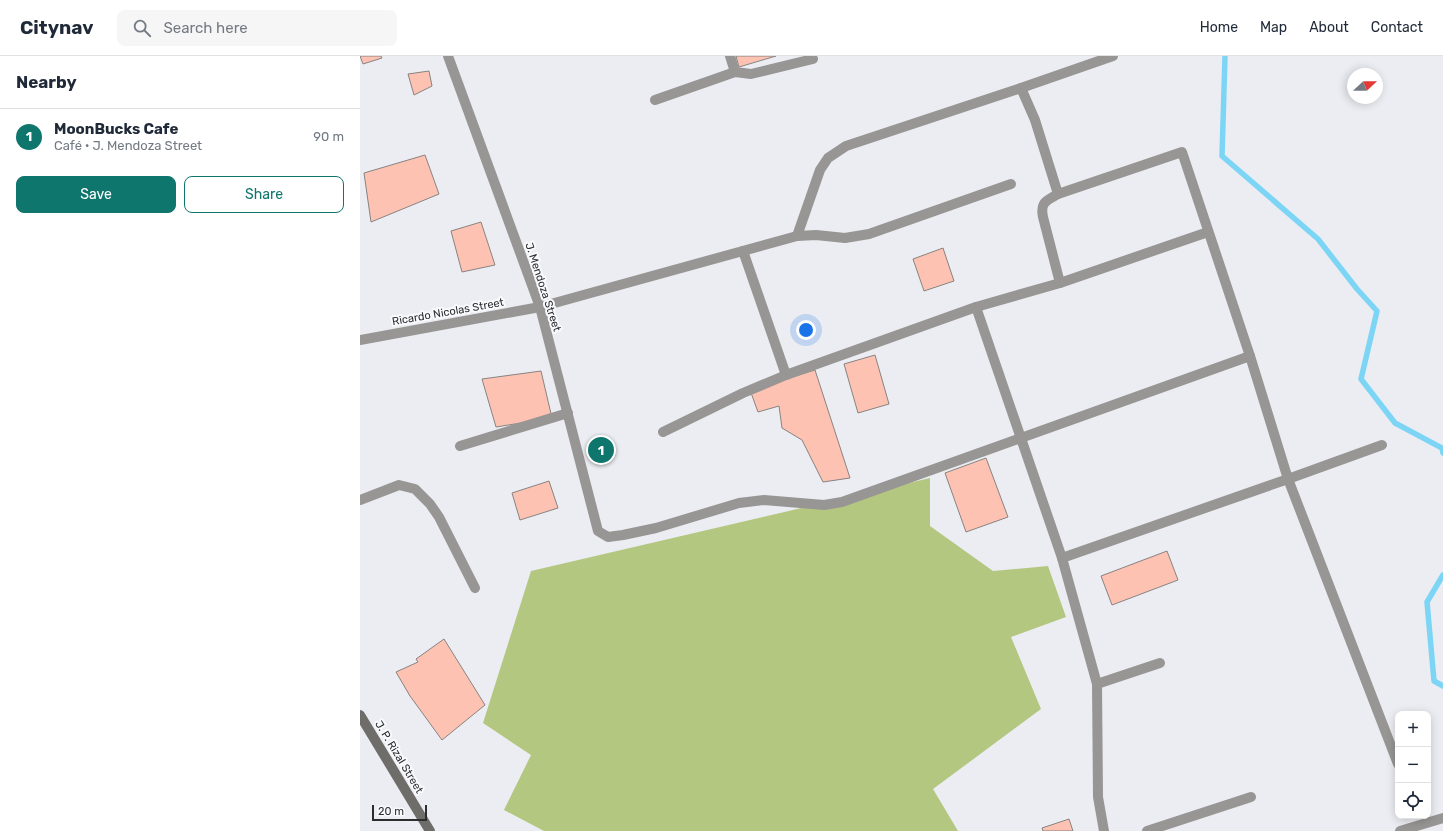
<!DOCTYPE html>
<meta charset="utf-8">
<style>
:root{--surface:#fff;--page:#f6f6f7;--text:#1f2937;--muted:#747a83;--line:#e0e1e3;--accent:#0f766e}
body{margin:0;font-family:Rubik,sans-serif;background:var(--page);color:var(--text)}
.controls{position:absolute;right:12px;bottom:12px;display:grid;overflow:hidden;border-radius:8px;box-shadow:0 2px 10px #0003}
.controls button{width:36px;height:36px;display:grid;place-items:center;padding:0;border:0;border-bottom:1px solid var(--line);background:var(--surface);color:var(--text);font:20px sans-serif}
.compass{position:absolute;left:987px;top:12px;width:36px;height:36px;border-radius:50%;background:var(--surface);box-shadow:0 2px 10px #0003;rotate:68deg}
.scale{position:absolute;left:12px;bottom:10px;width:55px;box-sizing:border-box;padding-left:4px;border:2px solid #2d2d2f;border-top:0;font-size:11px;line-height:14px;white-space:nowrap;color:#2d2d2f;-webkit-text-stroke:3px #f9fafe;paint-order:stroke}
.you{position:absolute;left:446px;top:274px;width:14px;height:14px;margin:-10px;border:3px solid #fff;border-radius:50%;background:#1a73e8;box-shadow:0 0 0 6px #1a73e833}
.badge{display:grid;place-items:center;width:26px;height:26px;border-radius:50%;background:var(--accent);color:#fff;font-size:13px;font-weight:700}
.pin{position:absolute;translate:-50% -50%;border:2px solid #fff;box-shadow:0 1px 4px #0006}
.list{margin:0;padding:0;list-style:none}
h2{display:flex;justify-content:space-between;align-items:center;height:52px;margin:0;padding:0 16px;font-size:17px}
h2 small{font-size:13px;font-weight:400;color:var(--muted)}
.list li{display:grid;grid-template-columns:26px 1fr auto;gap:12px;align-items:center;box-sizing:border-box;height:56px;padding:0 16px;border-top:1px solid var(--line)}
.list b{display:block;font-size:15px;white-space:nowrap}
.list p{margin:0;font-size:13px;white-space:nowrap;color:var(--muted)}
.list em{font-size:13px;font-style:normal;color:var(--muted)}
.actions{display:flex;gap:8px;padding:12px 16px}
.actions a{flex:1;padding:9px 0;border:1px solid var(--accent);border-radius:8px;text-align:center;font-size:14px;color:var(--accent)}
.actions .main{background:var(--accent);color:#fff}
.icon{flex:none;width:22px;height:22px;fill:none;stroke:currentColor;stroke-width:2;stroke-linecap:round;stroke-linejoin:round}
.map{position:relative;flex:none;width:1083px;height:775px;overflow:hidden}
header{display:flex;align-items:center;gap:24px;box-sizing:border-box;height:56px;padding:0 20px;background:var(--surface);border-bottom:1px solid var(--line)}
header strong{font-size:19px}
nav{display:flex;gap:22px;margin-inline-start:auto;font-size:14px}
.search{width:280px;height:36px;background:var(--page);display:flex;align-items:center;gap:10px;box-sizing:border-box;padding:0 14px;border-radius:8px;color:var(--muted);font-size:15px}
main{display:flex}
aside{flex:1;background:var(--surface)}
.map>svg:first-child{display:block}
</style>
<header>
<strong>Citynav</strong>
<div class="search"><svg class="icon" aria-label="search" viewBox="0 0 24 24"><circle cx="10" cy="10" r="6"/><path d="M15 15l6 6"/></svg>Search here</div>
<nav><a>Home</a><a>Map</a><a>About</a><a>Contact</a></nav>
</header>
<main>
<aside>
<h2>Nearby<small></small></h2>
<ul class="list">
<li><span class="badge">1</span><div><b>MoonBucks Cafe</b><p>Café · J. Mendoza Street</p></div><em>90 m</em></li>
</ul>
<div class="actions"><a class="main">Save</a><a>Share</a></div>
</aside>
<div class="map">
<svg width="1083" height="775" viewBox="0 0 1083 775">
<rect width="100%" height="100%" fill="#ebedf2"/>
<path fill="#b3c780" d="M570 422V470L633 515 688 510 706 561 651 581 681 653 573 733 598 775H184L144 754 171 699 123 667 171 515Z"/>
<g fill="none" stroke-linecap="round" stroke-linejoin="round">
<g stroke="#7dd5f5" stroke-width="5.5">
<path d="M865 0 862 100 958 183 997 233 1017 255 1001 323 1035 367 1082 392 1083 397"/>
<path d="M1083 519 1067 546 1074 625 1083 630"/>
</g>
</g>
<g fill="#fdc2b2" stroke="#888381">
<path d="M0 0H21L22 2 3 8Z"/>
<path d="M376 0H416L379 11Z"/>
<path d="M69 15 72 30 54 39 48 18Z"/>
<path d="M65 99 79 138 11 166 4 117Z"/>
<path d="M121 166 135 209 102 216 91 175Z"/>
<path d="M583 192 594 225 564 235 553 203Z"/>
<path d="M515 299 529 348 498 357 484 308Z"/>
<path d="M455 314 490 422 463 426 442 384 422 372 419 350 398 356 390 334Z"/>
<path d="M181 315 192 362 136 371 122 323Z"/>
<path d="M626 402 648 461 606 476 585 417Z"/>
<path d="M189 425 198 452 160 464 152 437Z"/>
<path d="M807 495 818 524 752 549 741 520Z"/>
<path d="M84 583 125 649 82 684 50 640 36 616 58 606 56 603Z"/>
<path d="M709 763 713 775H683L682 772Z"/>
</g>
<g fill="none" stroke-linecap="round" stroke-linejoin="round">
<g stroke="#989694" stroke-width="10">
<path d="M88 0 180 251 238 475 248 481 263 479 296 472 379 447 404 444 464 449 482 446 890 300"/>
<path d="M375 16 391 18 453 3"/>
<path d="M661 32 753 0"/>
<path d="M295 44 375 16 370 0"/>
<path d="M437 180 456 179 485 182 509 178 651 128"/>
<path d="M383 195 426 319"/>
<path d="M700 227 683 161C680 146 686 145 698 138L822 96 890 300 928 423 1038 708"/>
<path d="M616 251 702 502 737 628 738 741 744 775"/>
<path d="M0 284 180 251 437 180 460 114 468 102 486 90 661 32 675 64 698 138"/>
<path d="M303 376 383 337 426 319 616 251 700 227 848 176"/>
<path d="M100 390 208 357"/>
<path d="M0 444 39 429 55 433 70 448 79 461 115 532"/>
<path d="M702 502 928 423 1022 389"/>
<path d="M737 628 800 607"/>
<path d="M787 775 891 741"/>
<path d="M1040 775 1083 762"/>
</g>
<path stroke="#6f6d6a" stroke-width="10" d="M0 659 70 775"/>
</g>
<g text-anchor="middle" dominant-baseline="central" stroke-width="4" stroke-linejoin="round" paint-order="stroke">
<g font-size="11" fill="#2d2d2f" stroke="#f9fafe">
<text transform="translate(183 231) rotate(72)">J. Mendoza Street</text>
<text transform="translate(88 256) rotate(-10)">Ricardo Nicolas Street</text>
<text transform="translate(39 701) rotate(59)">J. P. Rizal Street</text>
</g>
</g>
</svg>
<div class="controls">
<button>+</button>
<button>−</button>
<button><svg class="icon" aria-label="locate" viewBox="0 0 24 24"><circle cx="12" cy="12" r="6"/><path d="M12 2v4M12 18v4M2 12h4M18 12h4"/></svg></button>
</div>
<svg class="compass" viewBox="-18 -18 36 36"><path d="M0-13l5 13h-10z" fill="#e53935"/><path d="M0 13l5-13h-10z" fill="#747a83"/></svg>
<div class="scale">20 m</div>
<div class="you"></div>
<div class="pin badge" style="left:241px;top:394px">1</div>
</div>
</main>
